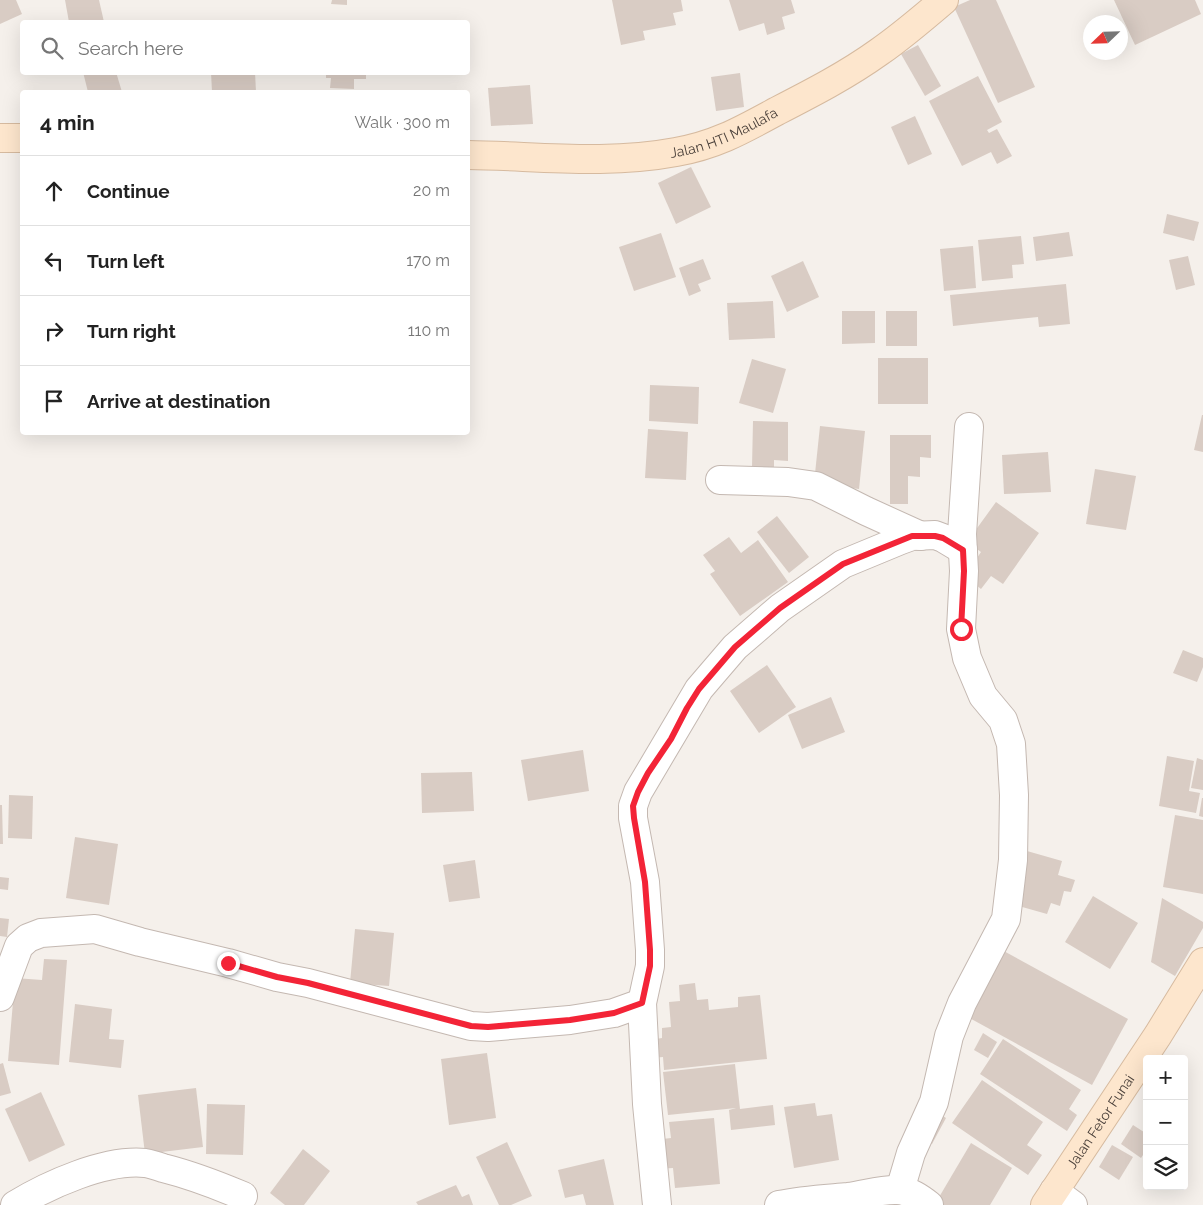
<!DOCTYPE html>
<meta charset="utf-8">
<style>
:root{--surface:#fff;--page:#f2f2f2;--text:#222;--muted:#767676;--line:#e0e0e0}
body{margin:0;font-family:Raleway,sans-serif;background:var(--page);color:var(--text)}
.controls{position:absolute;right:15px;bottom:15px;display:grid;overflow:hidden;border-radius:5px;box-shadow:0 5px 20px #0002}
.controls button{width:45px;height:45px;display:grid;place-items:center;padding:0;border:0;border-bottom:1px solid var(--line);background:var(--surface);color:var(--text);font:25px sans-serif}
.compass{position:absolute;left:1083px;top:15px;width:45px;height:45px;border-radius:50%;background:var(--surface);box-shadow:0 5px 20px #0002;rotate:247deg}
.stop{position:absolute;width:15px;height:15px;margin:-11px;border:4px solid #f32437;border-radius:50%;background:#fff}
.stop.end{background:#f32437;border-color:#fff;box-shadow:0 1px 5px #0008}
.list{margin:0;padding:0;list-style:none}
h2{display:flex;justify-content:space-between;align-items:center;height:65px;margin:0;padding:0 20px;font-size:21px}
h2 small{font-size:16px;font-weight:400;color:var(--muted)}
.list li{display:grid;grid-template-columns:32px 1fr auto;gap:15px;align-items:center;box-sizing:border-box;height:70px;padding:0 20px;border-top:1px solid var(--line)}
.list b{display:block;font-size:19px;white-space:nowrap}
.list em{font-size:16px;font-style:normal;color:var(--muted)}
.icon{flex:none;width:28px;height:28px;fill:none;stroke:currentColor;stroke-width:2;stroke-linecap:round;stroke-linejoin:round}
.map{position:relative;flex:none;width:1203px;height:1205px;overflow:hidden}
.search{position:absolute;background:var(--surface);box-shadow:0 5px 20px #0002;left:20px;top:20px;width:450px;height:55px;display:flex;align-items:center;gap:12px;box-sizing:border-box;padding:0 18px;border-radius:5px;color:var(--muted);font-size:19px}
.panel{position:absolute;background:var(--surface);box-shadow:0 5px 20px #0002;left:20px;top:90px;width:450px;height:345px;border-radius:5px}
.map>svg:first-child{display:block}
</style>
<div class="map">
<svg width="1203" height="1205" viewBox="0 0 1203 1205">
<rect width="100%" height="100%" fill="#f5f0eb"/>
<g fill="#d9ccc4">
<path d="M0 0H16L22 14 0 24Z"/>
<path d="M65 0H99L104 22H69Z"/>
<path d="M332 0H347V5L331 4Z"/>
<path d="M612 0H681L683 11 673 13 676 25 643 31 645 40 621 45Z"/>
<path d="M729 0H791L795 13 782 17 785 29 767 35 764 23 739 31Z"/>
<path d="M970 0H996L1035 87 998 103 954 7Z"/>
<path d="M1114 0H1195L1201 14 1135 45Z"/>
<path d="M918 45 941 86 925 96 901 54Z"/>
<path d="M83 72H116L122 92H88Z"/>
<path d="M211 72H255L256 92H212Z"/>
<path d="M326 72H366V79H354V89L330 88 331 78H326Z"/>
<path d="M740 73 744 107 716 111 711 77Z"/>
<path d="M978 76 1002 122 987 130 989 133 997 129 1012 156 997 164 991 152 962 166 929 101Z"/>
<path d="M530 85 533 124 491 126 488 88Z"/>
<rect x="311" y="90" width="22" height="2"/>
<path d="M915 116 932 154 908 165 891 127Z"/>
<path d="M691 167 711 207 676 224 658 183Z"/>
<path d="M1167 214 1199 222 1194 241 1163 233Z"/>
<path d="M1069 232 1073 256 1036 261 1033 237Z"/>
<path d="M661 233 676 277 634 291 619 247Z"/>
<path d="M1021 236 1024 264 1012 265 1013 278 982 281 978 240Z"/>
<path d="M973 246 976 288 944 291 940 249Z"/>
<path d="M1188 256 1195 285 1176 290 1169 260Z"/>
<path d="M703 259 711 279 698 284 701 291 689 296 679 268Z"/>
<path d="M803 261 819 297 787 312 771 276Z"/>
<path d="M1066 284 1070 324 1039 327 1038 317 953 326 950 295Z"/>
<path d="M773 301 775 338 729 340 727 303Z"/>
<path d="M842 311H875V343L842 344Z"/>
<rect x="886" y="311" width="31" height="35"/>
<rect x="878" y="358" width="50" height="46"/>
<path d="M752 359 786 369 773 413 739 403Z"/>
<path d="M650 385 699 387 698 424 649 421Z"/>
<path d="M1202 415H1203V452L1194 450Z"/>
<path d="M753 421 788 422V461L774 460V467H752Z"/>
<path d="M820 426 865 431 859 489 814 483Z"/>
<path d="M648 429 688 432 686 480 645 478Z"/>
<path d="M890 435H931V458L920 457V477L908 476V504H890Z"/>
<path d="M1048 452 1051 492 1004 494 1002 455Z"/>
<path d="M1095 469 1136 476 1126 530 1086 524Z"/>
<path d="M996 502 1039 533 1003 584 991 576 981 589 965 576 981 552 967 542Z"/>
<path d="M777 516 809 557 789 573 757 532Z"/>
<path d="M729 537 741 553 758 540 788 582 740 616 710 574 715 571 703 555Z"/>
<path d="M1183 650 1203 658V667L1197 682 1173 673Z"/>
<path d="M767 665 796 707 759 733 730 691Z"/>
<path d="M831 697 845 732 802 749 788 715Z"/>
<path d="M583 750 589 791 528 801 521 760Z"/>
<path d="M1167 756 1194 761 1189 791 1200 793 1196 813 1159 806Z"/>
<path d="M1197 758 1203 760V790L1191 788Z"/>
<path d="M472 772 474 811 422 813 421 773Z"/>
<path d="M9 795 33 796 32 839 8 838Z"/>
<path d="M1202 798H1203V817L1199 816Z"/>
<path d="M0 805H2L3 844H0Z"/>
<path d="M1175 815 1203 820V894L1163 887Z"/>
<path d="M75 837 118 844 109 905 66 898Z"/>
<path d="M1027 851 1062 861 1058 875 1075 880 1071 892 1064 891 1060 906 1051 903 1047 914 1012 904Z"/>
<path d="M475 860 480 898 449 902 443 865Z"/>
<path d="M0 877 9 878 8 890 0 889Z"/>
<path d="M1093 896 1138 923 1110 969 1065 942Z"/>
<path d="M1162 898 1203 922V928L1175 976 1151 962Z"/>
<path d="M0 918 9 919 7 937 0 936Z"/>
<path d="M355 929 394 933 389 986 350 983Z"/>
<path d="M1000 949 1128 1019 1092 1085 964 1015Z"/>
<path d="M44 959 67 960 59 1065 8 1061 15 978 42 980Z"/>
<path d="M695 983 697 1000 708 999 709 1010 738 1007V997L760 995 767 1059 664 1070 663 1057 652 1058 650 1040 662 1038V1028L671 1027 669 1002 680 1001 679 985Z"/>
<path d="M75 1004 112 1009 109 1039 124 1040 121 1068 69 1062Z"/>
<path d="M983 1033 997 1042 988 1058 974 1050Z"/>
<path d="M1003 1039 1081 1090 1069 1109 1077 1115 1067 1131 980 1074Z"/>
<path d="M487 1053 496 1118 449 1125 441 1059Z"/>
<path d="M3 1063 11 1093 0 1096V1064Z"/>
<path d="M735 1064 740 1109 773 1105 775 1125 731 1130 729 1110 736 1108 668 1115 663 1072Z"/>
<path d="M982 1080 1043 1122 1027 1145 1042 1155 1028 1175 952 1123Z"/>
<path d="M196 1088 203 1147 145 1154 138 1095Z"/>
<path d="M41 1092 65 1145 29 1162 5 1109Z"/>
<path d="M815 1103 817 1116 832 1114 839 1160 794 1168 784 1107Z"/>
<path d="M207 1104 245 1105 243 1155 206 1154Z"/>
<path d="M935 1111 946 1118 932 1144 921 1137Z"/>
<path d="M714 1118 720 1184 675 1188 673 1168 657 1169 654 1140 671 1138 669 1122Z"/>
<path d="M1133 1125 1147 1134V1149L1141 1158 1121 1144Z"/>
<path d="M507 1142 532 1196 511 1205H499L476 1157Z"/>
<path d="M971 1143 1012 1168 990 1205H936L935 1204Z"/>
<path d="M1112 1145 1133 1157 1119 1180 1099 1167Z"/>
<path d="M303 1149 330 1171 304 1205H285L270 1193Z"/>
<path d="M604 1159 614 1205H586L583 1194 565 1198 558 1170Z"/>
<path d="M456 1185 462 1197 469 1194 473 1205H418L416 1202Z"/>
</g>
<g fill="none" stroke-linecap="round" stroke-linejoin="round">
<g stroke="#c4b8b1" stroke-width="30">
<g id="street">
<path d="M720 480 788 482 816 486 866 511 921 536"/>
<path d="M0 997 19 946 28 938 41 933 95 929 140 942 228 963 277 977 308 983 471 1026 488 1027 570 1020 614 1013 642 1003"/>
<path d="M900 1190 911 1153 934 1102 949 1036 962 1003 1006 919 1013 860 1014 795 1011 744 1003 720 983 696 967 658 961 629 964 571 962 534 969 427"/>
<path d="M1054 1191 1073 1205"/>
<path d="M15 1205C48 1185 105 1159 145 1163 151 1164 157 1166 163 1168 191 1175 217 1185 243 1196"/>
<path d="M657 1205 647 1104 642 1003 650 966V950L645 882 633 818V806L638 792 699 689 735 647 780 608 843 564 901 540 912 536 935 535 943 538 963 550"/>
<path d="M779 1205C802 1200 825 1199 848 1197 865 1195 881 1189 898 1190 910 1191 920 1198 929 1205"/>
</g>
</g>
<g stroke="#d6ba9f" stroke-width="30">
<g id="secondary">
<path d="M0 138H22"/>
<path id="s1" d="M468 155C537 156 607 165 676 152 716 145 742 130 777 111 812 93 847 75 879 52 902 36 923 18 944 0"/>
<path id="s2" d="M1045 1205 1158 1035 1203 962"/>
</g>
</g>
<use href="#street" stroke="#fff" stroke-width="28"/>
<use href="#secondary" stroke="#fde6cd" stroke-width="28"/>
</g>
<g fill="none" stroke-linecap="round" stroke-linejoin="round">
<path stroke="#f32437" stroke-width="6" d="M228 963 277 977 308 983 471 1026 488 1027 570 1020 614 1013 642 1003 650 966V950L645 882 634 818 633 806 638 792 648 773 671 739 687 708 699 689 735 647 780 608 843 564 912 536H935L943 538 963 550 964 571 961 629"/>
</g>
<g text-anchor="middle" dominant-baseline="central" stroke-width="4.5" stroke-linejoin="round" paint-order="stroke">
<g font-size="14" fill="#493f39" stroke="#fff">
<text stroke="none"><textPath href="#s1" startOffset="260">Jalan HTI Maulafa</textPath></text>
<text stroke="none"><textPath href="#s2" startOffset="100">Jalan Fetor Funai</textPath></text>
</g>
</g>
</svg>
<div class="controls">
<button>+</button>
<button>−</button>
<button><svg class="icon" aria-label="layers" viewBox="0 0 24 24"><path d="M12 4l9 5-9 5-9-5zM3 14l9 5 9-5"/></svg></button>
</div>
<svg class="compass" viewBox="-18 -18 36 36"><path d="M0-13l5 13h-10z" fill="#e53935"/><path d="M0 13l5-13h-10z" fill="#767676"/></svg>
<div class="stop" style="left:961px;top:629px"></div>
<div class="stop end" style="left:228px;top:963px"></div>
<div class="search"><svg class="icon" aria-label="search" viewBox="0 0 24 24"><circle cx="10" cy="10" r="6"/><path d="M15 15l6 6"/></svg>Search here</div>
<section class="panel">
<h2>4 min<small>Walk · 300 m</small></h2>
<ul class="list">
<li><svg class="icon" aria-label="ahead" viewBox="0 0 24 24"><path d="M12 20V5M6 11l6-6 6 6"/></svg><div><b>Continue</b></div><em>20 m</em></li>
<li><svg class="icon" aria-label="left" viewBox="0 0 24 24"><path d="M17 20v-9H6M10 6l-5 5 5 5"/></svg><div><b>Turn left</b></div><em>170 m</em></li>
<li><svg class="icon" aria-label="right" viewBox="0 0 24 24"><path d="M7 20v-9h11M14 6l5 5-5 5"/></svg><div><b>Turn right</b></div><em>110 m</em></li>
<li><svg class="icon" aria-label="arrive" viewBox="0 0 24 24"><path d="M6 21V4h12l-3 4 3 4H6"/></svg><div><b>Arrive at destination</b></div></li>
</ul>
</section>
</div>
